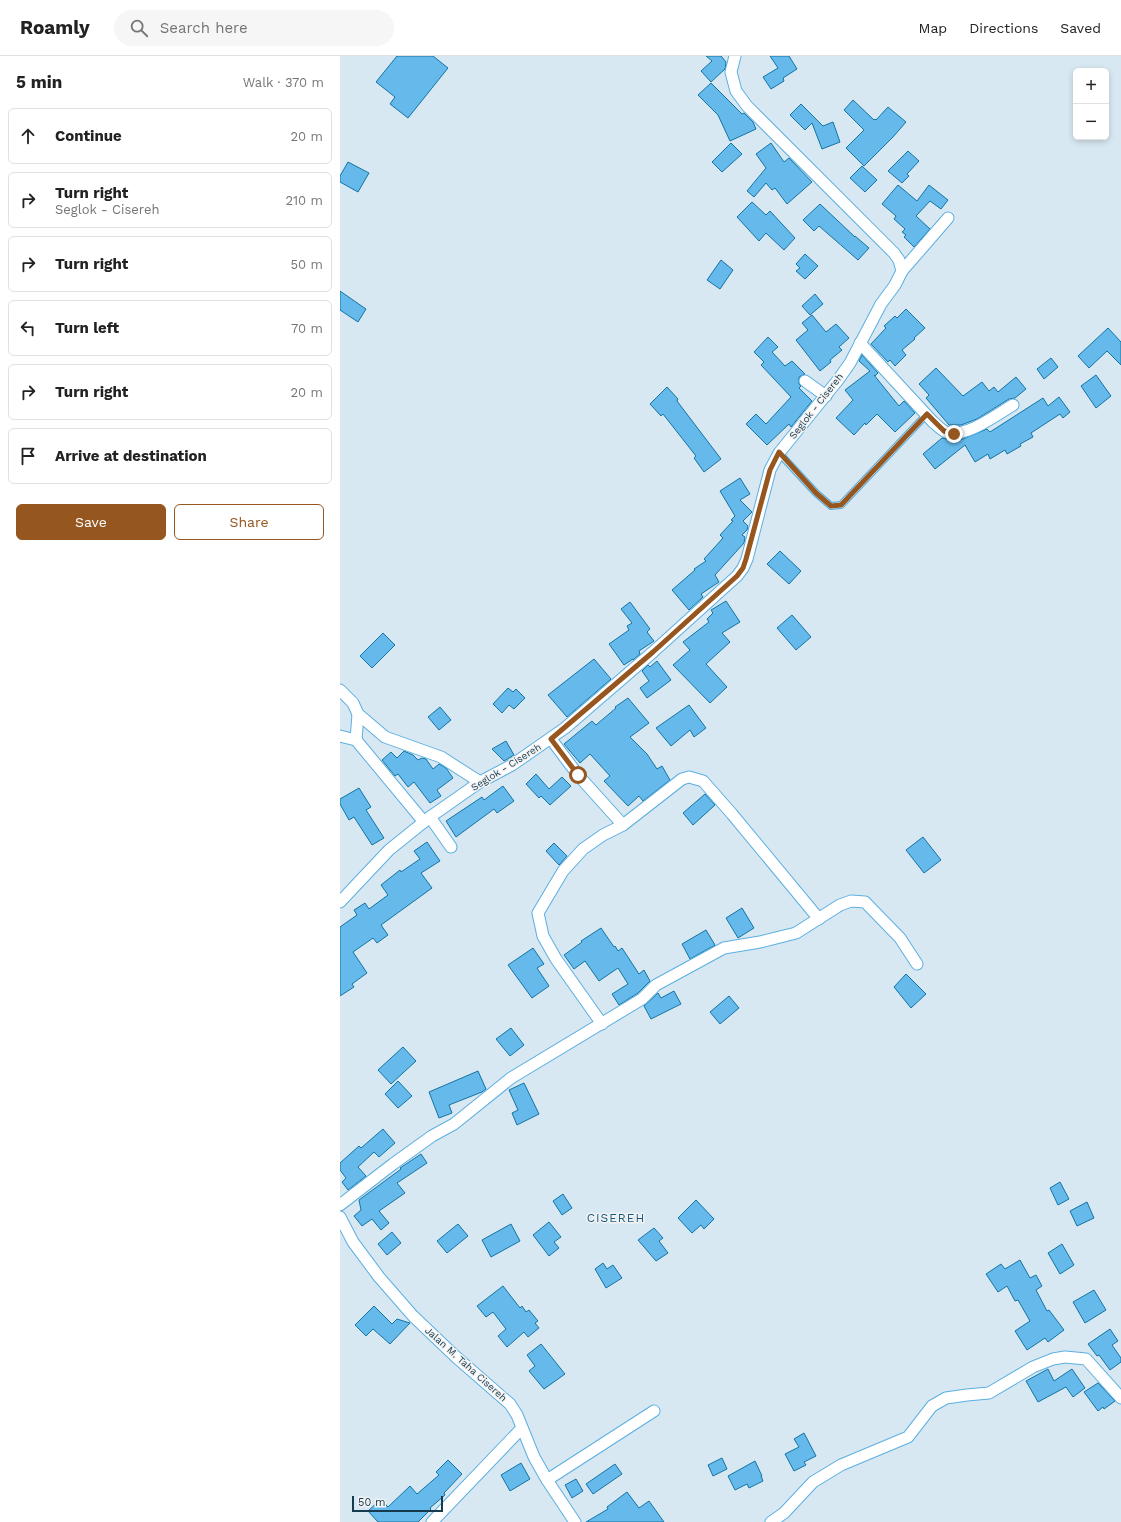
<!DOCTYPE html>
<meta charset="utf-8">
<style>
:root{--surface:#fff;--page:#f6f6f6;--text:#222;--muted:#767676;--line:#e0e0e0;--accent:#965620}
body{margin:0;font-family:"Work Sans",sans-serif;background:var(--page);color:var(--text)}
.controls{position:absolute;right:12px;top:12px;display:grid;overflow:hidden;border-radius:6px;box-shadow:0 2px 6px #0003}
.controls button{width:36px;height:36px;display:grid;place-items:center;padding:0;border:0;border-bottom:1px solid var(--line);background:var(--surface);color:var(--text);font:20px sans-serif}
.scale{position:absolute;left:12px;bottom:10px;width:91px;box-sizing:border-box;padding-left:4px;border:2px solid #163a4e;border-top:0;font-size:11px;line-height:14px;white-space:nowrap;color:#163a4e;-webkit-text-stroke:3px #f2f2f2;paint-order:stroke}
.stop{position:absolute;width:12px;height:12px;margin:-9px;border:3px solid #965620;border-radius:50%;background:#fff}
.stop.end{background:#965620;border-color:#fff;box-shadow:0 1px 4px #0008}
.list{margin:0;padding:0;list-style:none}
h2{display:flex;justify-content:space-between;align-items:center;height:52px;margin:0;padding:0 16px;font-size:17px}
h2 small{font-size:13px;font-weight:400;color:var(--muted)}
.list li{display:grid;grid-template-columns:26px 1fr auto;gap:12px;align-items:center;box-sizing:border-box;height:56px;margin:0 8px 8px;padding:0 8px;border:1px solid var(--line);border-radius:6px}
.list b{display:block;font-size:15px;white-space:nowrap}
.list p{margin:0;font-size:13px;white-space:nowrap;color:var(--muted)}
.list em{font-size:13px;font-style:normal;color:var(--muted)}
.actions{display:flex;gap:8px;padding:12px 16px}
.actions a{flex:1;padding:9px 0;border:1px solid var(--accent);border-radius:6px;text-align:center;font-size:14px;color:var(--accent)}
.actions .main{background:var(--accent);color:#fff}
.icon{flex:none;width:22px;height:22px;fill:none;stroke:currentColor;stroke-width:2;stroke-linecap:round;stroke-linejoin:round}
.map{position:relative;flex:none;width:781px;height:1466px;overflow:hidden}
header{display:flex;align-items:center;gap:24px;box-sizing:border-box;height:56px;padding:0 20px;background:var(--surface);border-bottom:1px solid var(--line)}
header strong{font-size:19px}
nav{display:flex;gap:22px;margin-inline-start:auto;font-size:14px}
.search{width:280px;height:36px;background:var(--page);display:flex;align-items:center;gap:10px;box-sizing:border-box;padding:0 14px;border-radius:22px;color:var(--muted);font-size:15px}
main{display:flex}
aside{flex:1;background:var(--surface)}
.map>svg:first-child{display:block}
</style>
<header>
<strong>Roamly</strong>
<div class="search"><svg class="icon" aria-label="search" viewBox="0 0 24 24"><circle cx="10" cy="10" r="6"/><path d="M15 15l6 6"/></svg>Search here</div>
<nav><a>Map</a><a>Directions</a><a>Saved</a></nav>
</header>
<main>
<aside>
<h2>5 min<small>Walk · 370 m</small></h2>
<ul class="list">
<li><svg class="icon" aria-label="ahead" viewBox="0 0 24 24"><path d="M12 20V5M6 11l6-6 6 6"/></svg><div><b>Continue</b></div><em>20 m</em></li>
<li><svg class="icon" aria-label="right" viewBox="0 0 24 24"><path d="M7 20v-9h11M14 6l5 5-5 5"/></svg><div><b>Turn right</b><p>Seglok - Cisereh</p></div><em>210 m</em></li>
<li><svg class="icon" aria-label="right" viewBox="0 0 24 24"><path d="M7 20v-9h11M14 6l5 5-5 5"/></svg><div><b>Turn right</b></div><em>50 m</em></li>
<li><svg class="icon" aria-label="left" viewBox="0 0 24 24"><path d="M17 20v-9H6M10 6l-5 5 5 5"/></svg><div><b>Turn left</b></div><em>70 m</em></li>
<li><svg class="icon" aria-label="right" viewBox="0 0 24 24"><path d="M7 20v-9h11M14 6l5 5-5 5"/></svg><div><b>Turn right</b></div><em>20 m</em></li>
<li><svg class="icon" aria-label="arrive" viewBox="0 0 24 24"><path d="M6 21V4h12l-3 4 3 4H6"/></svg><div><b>Arrive at destination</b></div></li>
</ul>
<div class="actions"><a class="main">Save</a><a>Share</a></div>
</aside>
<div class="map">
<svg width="781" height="1466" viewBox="0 0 781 1466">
<rect width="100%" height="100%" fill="#d8e8f2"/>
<g fill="#65b9eb" stroke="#1474a2">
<path d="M57 0H93L108 12 68 62 50 48 55 41 36 26Z"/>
<path d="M366 0H381L386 6 385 13 371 26 361 15 372 5Z"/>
<path d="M430 0H449L457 13 443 22 444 25 431 33 423 21 438 12Z"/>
<path d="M371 27 402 58 404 57 413 66 416 73 390 85 378 59 358 39Z"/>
<path d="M513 44 534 64 535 63 536 64 548 51 566 66 553 81 524 110 506 92 524 74 504 54Z"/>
<path d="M461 48 483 70 493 66 500 86 482 93 472 67 465 74 450 59Z"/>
<path d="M391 87 402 98 382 116 372 106Z"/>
<path d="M431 87 444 106 449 102 472 126 447 148 435 132 432 134 426 127 414 141 407 135 426 112 416 98Z"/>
<path d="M568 95 579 105 567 118 569 120 562 127 548 115Z"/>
<path d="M8 106 29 117 18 136 0 126V120Z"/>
<path d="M522 110 537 124 525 136 510 122Z"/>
<path d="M558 129 577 145 589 129 608 144 601 153 590 145 576 160 590 173 574 191 564 181 566 179 562 176 565 173 554 163 556 160 542 148Z"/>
<path d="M412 146 426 159 430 155 455 182 444 194 426 177 419 185 397 161Z"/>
<path d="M480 148 515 181V180L529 192 518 204 479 170 474 175 463 164Z"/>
<path d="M465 198 478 210 465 223 456 215 460 212 456 208Z"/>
<path d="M381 204 393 214 380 233 367 224Z"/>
<path d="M0 235 26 253 18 266 0 254Z"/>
<path d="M475 238 483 248 470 259 462 250Z"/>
<path d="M566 253 585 272 574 282 575 283 562 294 566 299 555 310 550 304 548 306 531 288 546 272 544 270 555 260 557 262Z"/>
<path d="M472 259 486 276 496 268 509 282 499 291 502 294 490 304 491 306 480 315 456 284 468 274 462 267Z"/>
<path d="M768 272 781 286V309L767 295 749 312 738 300Z"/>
<path d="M428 281 438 291 432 296 445 310 452 305 465 318 459 321V328L461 330 459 332 472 345 451 371 449 368 427 389 406 368 416 358 426 368 451 341 421 309 424 306 414 296Z"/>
<path d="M522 299 538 317 535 320 534 319 559 350 564 345 575 357 555 376 537 358 526 369 525 367 514 379 496 362 513 344 505 334 530 315 519 305Z"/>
<path d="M711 302 718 311 704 323 697 313Z"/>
<path d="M596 312 623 340 642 326 649 335 654 331 658 336 676 321 686 333 675 342 669 343 637 363 621 369H609L586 342 589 339 579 328Z"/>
<path d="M756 319 771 340 756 352 741 330Z"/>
<path d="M327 331 338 343 337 345 381 403 364 416 354 402 356 400 323 358 321 360 310 348Z"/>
<path d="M719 341 730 356 723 362 720 358 691 377 693 381 680 388 681 390 667 398 665 394 650 403 648 398 635 406 625 389 595 413 583 398 602 382 613 384 623 383 647 373 650 376 703 342 708 350Z"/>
<path d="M400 422 410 438 400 444 412 456 403 465 408 470 407 474 402 479 405 481 404 487 375 519 379 526 361 538 363 541 349 554 332 534 355 514 354 513 366 505 364 503 383 482 380 479 393 465 391 464 395 460 380 435Z"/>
<path d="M440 495 461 515 449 528 427 508Z"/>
<path d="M386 545 400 566 382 577 390 586 366 608 387 631 370 647 333 609 350 594 343 586 369 566 367 563 373 557 371 554Z"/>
<path d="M290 546 310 573 307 576 314 585 299 595 300 598 293 604V603L284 609 269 588 289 574 287 570 292 567 281 553Z"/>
<path d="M452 559 471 581 456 594 437 572Z"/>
<path d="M43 577 55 589 32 612 20 600Z"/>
<path d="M254 603 271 623 227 661 208 639Z"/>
<path d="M317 605 331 624 307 642 300 632 309 625 302 615 308 609 310 611Z"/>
<path d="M168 632 173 636 176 633 185 642 174 653 169 649 162 657 153 648Z"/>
<path d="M288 642 309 667 290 681 307 698 317 713 322 710 330 724 303 745 299 740 288 750 264 725 270 720 250 698 240 707 224 688 252 665 256 669 276 652 275 651Z"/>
<path d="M349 649 366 672 354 681 350 674 331 690 316 672Z"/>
<path d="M100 651 111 664 99 674 88 661Z"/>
<path d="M166 685 174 699 164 705 152 693Z"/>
<path d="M64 695 73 699 78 704 82 702 86 703 93 713 99 708 106 712 113 722 97 734 101 740 90 747 74 726 68 731 58 718 55 720 42 704 51 696 57 702Z"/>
<path d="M196 718 209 733 222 721 231 730 210 749 201 740 199 742 186 728Z"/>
<path d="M163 730 174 745 157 757 154 753 116 781 106 765 142 741 144 744Z"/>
<path d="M19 732 31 751 26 754 44 782 32 789 14 761 9 764 0 748V743Z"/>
<path d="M365 738 375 749 353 769 343 757Z"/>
<path d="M583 781 601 804 584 817 566 794Z"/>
<path d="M87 786 100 805 81 817 92 832 41 869 48 879 37 887 33 882 13 896 27 917 12 928 14 931 0 940V871L17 859 14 854 25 847 29 853 48 839 41 829 60 814 61 816 80 803 74 795Z"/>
<path d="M214 787 227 800 219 809 206 795Z"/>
<path d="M402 852 414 872 398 882 386 862Z"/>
<path d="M261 872 274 891 275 890 278 895 282 892 299 918 304 914 310 925 298 937 279 949 272 938 288 928 278 912 259 925 245 905 234 913 224 899 242 886 241 885Z"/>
<path d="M366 874 375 889 350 903 342 888Z"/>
<path d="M193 892 204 908 197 912 209 930 192 942 168 909Z"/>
<path d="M566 918 586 938 571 952 554 931Z"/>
<path d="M334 935 341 948 311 963 304 950 318 937 321 942Z"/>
<path d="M389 940 399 952 380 968 370 956Z"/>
<path d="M171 972 184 989 170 1000 156 983Z"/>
<path d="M63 991 76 1005 51 1028 38 1014Z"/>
<path d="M138 1015 146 1033 142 1036 109 1049 112 1057 99 1062 89 1036Z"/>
<path d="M58 1025 72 1040 58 1052 45 1038Z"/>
<path d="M184 1027 199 1058 177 1069 172 1057 178 1054 169 1034Z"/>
<path d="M43 1073 55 1087 39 1101 34 1096 18 1111 26 1120 8 1134 2 1126 6 1122 0 1114V1107L19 1090 21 1092Z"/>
<path d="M81 1098 87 1107 57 1127 65 1137 39 1155 49 1167 41 1174 32 1163 22 1170 14 1160 21 1154 19 1144 61 1113 60 1112Z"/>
<path d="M720 1126 729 1143 718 1149 710 1132Z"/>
<path d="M223 1138 232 1152 222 1159 213 1145Z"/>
<path d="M356 1144 374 1163 364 1173 361 1169 352 1177 338 1162Z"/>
<path d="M747 1146 754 1162 737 1170 730 1155Z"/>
<path d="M209 1166 221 1181 214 1186 219 1192 209 1200 193 1179Z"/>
<path d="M118 1168 128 1180 107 1197 97 1185Z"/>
<path d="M171 1168 180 1185 151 1201 142 1184Z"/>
<path d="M314 1172 323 1182 319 1185 328 1197 316 1205 298 1184Z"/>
<path d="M52 1176 61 1187 47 1199 38 1188Z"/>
<path d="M722 1188 734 1209 720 1218 708 1197Z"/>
<path d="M680 1204 690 1222 696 1219 702 1230 696 1234 707 1255 709 1254 724 1274 708 1286 705 1282 687 1294 675 1275 690 1265 678 1244 675 1245 667 1230 658 1236 646 1218 661 1208 665 1213Z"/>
<path d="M263 1207 267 1213 273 1209 282 1222 266 1232 255 1213Z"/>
<path d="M163 1230 180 1252 182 1250 186 1256 189 1254 198 1265 195 1267 199 1272 188 1281 184 1276 167 1291 158 1280 166 1273 153 1256 146 1261 137 1250Z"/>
<path d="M754 1234 766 1254 745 1267 733 1246Z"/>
<path d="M34 1250 52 1268 57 1263 70 1267 50 1288 33 1273 26 1280 15 1269Z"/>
<path d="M770 1273 778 1285 772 1289 781 1302V1306L770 1314 759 1299 757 1300 748 1288Z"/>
<path d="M201 1288 225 1318 204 1333 189 1315 195 1310 187 1299Z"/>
<path d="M708 1313 714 1325 732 1313 745 1332 733 1341 726 1331 698 1346 686 1325Z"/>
<path d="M758 1327 775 1345 764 1353 763 1351 758 1355 744 1336Z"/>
<path d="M464 1377 476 1400 464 1406 466 1409 454 1415 445 1398 459 1391 454 1383Z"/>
<path d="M382 1402 387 1413 373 1420 368 1409Z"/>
<path d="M108 1404 122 1418 104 1437 105 1439 90 1452 91 1453 78 1466H38L28 1455 41 1443 48 1451 70 1430 77 1438 99 1419 96 1416Z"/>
<path d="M415 1405 422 1420H421L423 1425 409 1432 407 1428 395 1434 388 1420Z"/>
<path d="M181 1407 190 1423 170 1435 161 1419Z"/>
<path d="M275 1408 282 1418 253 1438 246 1428Z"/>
<path d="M236 1423 243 1435 232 1442 225 1429Z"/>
<path d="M287 1436 299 1452 309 1445 324 1466H246L268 1453 267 1451Z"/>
</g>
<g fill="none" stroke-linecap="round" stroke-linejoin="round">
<g stroke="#5bafe1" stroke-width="8">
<path id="service" d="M439 397 476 437 491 450 501 449 587 358"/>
</g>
<g stroke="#5bafe1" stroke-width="13">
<g id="minor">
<path d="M562 215 608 162"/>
<path d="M520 287 593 366C597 369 601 374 606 376 625 383 656 359 673 349"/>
<path d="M465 325 486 340"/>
<path d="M0 634 13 647 18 658 45 681 101 701 140 726"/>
<path d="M0 680 16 684 18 658"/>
<path d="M211 683 238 719 283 769"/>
<path d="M16 684 84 766"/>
<path d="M90 761 111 791"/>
<path d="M0 846 49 794 90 761 140 726 172 709 225 672 313 596 397 520 403 512 407 503 430 414 439 397 498 324 510 307 541 248 555 229 562 215 559 204 554 197 407 50 396 35 391 16 395 0"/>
<path d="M262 968 216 903 203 880 198 857 223 815 243 793 263 779 283 769 342 723 349 721 363 725 392 758 479 863"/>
<path d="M0 1149 53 1108 92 1080 114 1068 171 1022 302 943 316 929 384 892 420 886 456 877 500 849 511 845 525 846 560 882 577 908"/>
<path d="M0 1161 13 1186 39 1221 73 1260 116 1301 170 1348 177 1359 194 1401 207 1424 235 1466"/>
<path d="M207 1424 314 1355"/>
<path d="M92 1466 182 1372"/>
<path d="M431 1466 444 1457 473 1426 501 1409 568 1381 592 1350 606 1342 627 1339 649 1337 693 1311 713 1303 725 1301 746 1303 781 1342"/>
</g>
</g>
<use href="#service" stroke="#fff" stroke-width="5.5"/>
<use href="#minor" stroke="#fff" stroke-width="11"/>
</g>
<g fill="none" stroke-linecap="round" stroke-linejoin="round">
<path stroke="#965620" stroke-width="5" d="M238 719 211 683 313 596 397 520 403 512 406 503 430 414 439 396 476 437 491 450 501 449 587 358 604 375 614 378"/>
</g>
<g text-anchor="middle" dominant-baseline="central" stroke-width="3" stroke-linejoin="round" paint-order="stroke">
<g font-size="10" fill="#163a4e" stroke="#f2f2f2">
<text transform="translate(476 350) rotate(-52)">Seglok - Cisereh</text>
<text transform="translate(166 711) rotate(-32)">Seglok - Cisereh</text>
<text transform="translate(126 1308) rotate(42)">Jalan M. Taha Cisereh</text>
</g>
<g font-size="12" letter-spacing="1" fill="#14597d" stroke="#f2f2f2">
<text x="276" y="1162">CISEREH</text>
</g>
</g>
</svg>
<div class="controls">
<button>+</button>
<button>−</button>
</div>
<div class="scale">50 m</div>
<div class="stop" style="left:238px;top:719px"></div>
<div class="stop end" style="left:614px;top:378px"></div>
</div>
</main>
